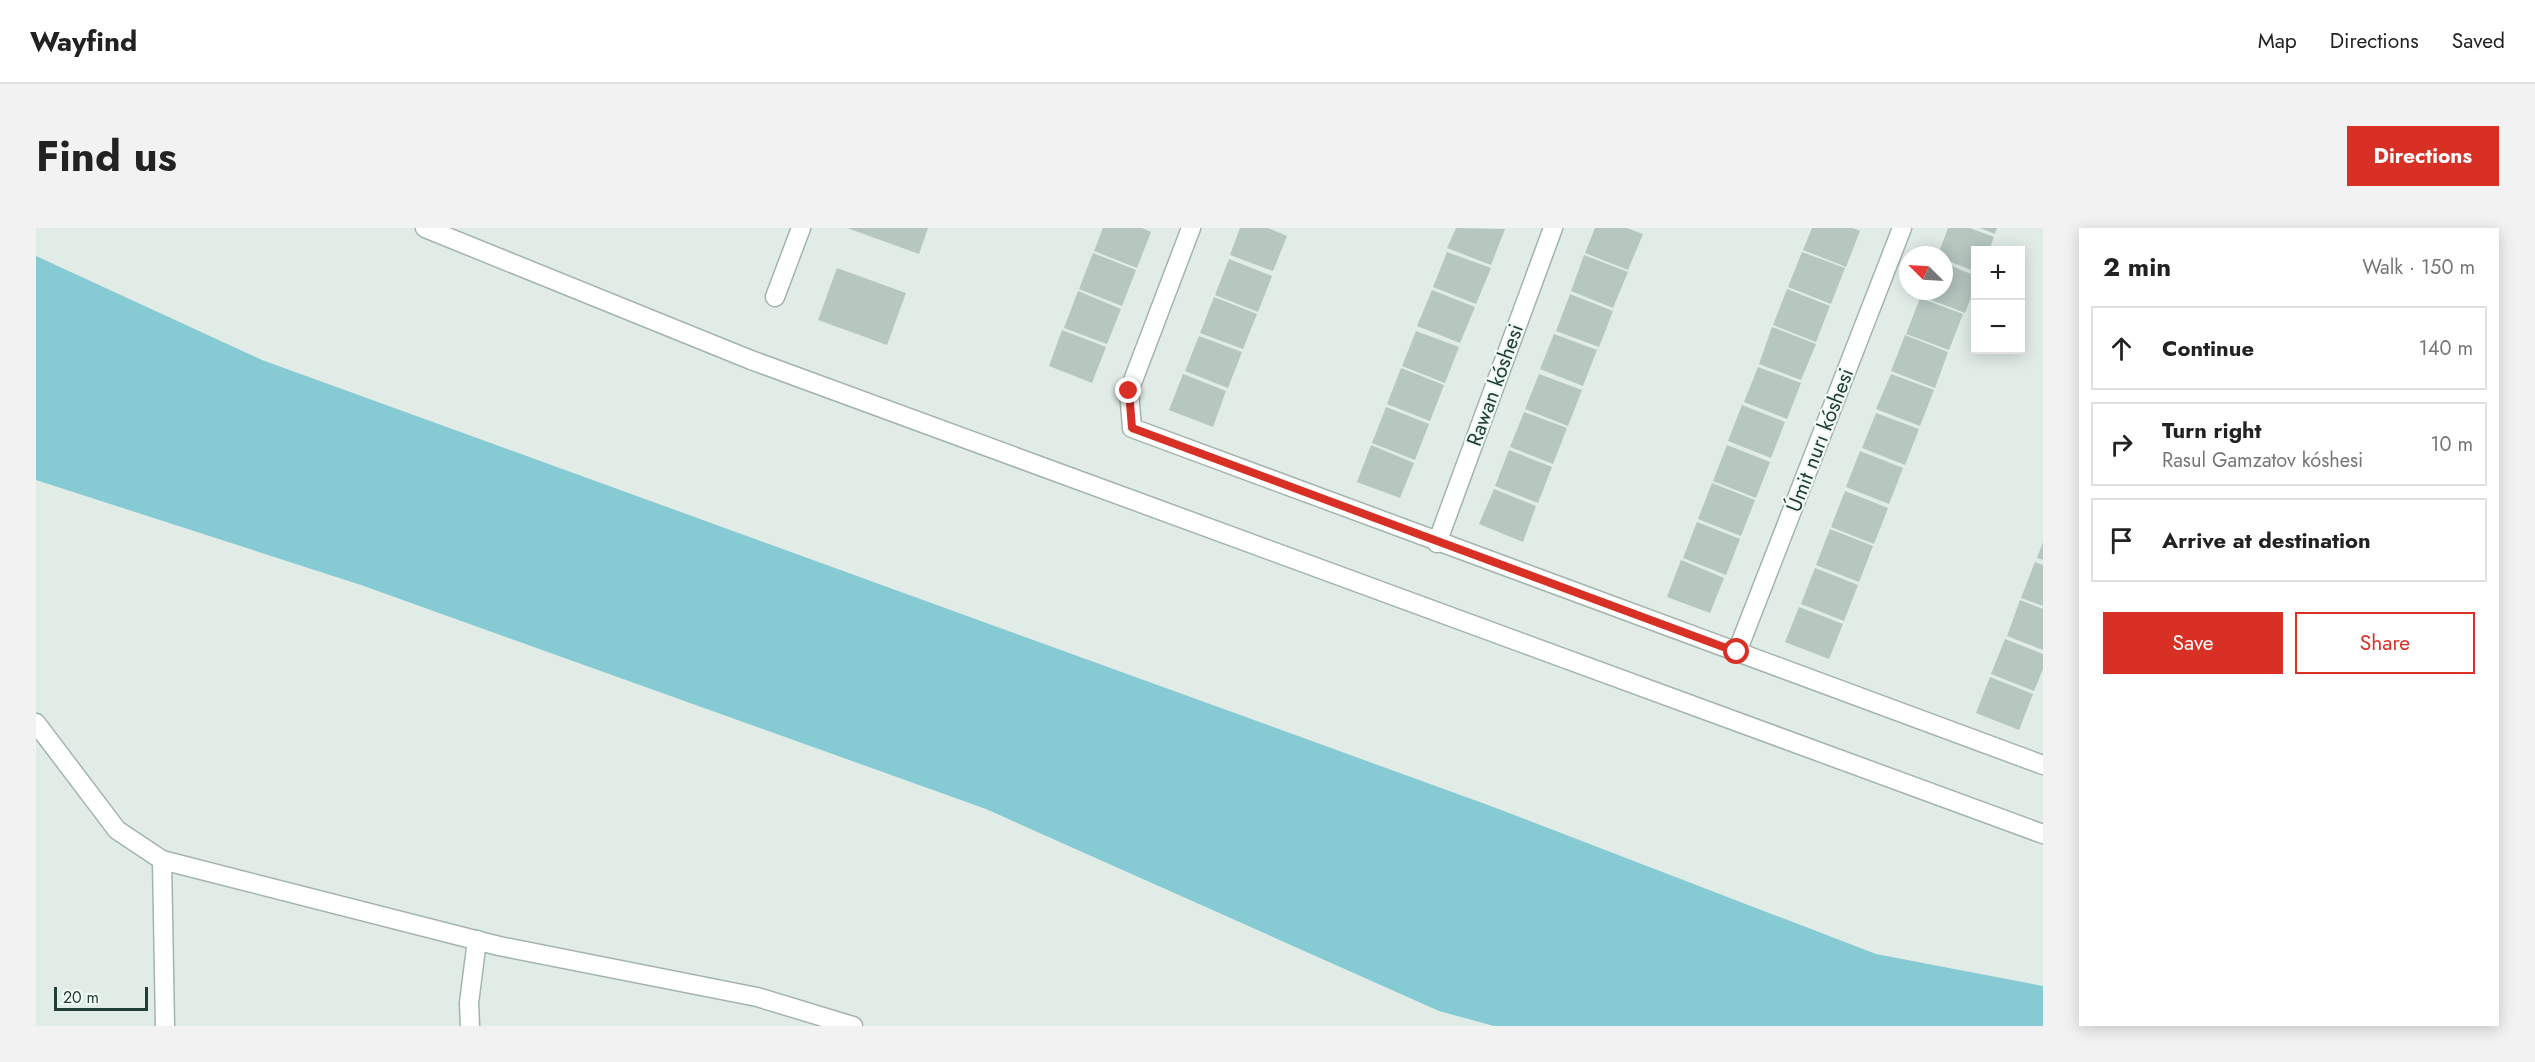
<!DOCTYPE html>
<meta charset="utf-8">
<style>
:root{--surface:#fff;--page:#f2f2f2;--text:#222;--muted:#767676;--line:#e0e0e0;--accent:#d93025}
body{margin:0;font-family:Jost,sans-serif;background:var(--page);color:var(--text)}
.controls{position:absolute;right:18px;top:18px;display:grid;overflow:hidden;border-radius:0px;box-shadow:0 3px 15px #0003}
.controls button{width:54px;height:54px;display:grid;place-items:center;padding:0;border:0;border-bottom:2px solid var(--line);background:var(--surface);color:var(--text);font:30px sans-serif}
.compass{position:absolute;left:1863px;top:18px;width:54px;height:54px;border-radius:50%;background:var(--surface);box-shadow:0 3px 15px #0003;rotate:294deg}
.scale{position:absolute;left:18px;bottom:15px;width:94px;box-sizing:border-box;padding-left:6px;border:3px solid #203e35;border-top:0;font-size:16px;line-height:21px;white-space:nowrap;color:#203e35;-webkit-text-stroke:4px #f1f9f5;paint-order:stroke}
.stop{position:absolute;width:18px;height:18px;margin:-14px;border:4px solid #d93025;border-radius:50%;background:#fff}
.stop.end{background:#d93025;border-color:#fff;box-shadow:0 2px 6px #0008}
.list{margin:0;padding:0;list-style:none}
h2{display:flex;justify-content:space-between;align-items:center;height:78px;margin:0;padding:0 24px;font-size:26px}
h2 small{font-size:20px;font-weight:400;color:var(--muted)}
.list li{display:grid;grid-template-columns:39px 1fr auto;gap:18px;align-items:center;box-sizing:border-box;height:84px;margin:0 12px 12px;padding:0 12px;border:2px solid var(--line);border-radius:0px}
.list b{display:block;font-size:22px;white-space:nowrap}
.list p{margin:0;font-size:20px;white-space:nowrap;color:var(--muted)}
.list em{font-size:20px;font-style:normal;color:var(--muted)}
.actions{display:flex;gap:12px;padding:18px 24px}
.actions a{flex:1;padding:14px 0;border:2px solid var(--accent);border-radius:0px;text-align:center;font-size:21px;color:var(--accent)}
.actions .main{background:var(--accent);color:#fff}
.icon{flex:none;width:33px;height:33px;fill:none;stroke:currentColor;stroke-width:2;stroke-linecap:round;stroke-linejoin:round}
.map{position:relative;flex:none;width:2007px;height:798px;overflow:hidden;border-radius:0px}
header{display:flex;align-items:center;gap:36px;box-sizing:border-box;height:84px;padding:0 30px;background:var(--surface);border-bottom:2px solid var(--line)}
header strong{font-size:28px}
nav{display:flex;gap:33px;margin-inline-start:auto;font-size:21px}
.intro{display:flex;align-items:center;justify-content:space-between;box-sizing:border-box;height:144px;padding:0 36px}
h1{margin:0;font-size:42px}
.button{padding:15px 27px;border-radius:0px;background:var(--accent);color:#fff;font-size:21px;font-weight:700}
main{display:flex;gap:36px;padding:0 36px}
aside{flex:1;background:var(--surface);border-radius:0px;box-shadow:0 3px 15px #0003}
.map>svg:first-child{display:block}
</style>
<header>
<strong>Wayfind</strong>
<nav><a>Map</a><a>Directions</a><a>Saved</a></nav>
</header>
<div class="intro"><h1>Find us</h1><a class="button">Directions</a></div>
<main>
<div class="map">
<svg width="2007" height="798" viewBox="0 0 2007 798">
<rect width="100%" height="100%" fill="#e1ece7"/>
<path fill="#86cad4" d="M0 28 226 132 1452 577 1840 726 2007 758V798H1458L1403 783 950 581 325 357 0 252Z"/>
<g fill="#b6c7c0">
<path d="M811 0H892L883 26Z"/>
<path d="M1067 0H1106L1115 4 1101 40 1058 23Z"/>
<path d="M1204 0H1232L1251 8 1237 43 1194 27Z"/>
<path d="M1420 0 1469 1 1455 37 1411 20Z"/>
<path d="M1559 0H1591L1607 6 1592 42 1549 25Z"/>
<path d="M1776 0H1817L1824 3 1810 39 1767 22Z"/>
<path d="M1912 0H1934L1958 9 1953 22H1940V44L1908 31V27H1902Z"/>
<path d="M1944 0H1961L1959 6Z"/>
<path d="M1411 24 1455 40 1440 76 1397 59Z"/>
<path d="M1766 24 1809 40 1795 76 1752 59Z"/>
<path d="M1057 25 1100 42 1086 78 1043 61Z"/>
<path d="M1548 27 1592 44 1577 80 1535 63Z"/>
<path d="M1193 31 1236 48 1222 84 1179 67Z"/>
<path d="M1908 35 1940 48V56L1929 85 1885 68 1887 63H1908Z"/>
<path d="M801 40 870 65 851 117 782 92Z"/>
<path d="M1751 61 1794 78 1780 114 1737 97Z"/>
<path d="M1396 62 1439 79 1424 115 1381 98Z"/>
<path d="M1042 63 1085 81 1071 116 1028 100Z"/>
<path d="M1534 66 1577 83 1563 119 1520 103Z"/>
<path d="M1178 69 1221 86 1207 121 1164 105Z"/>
<path d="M1884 70 1927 86 1913 122 1870 106Z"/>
<path d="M1736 99 1780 116 1765 152 1723 136Z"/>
<path d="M1026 102 1070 119 1056 155 1013 138Z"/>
<path d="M1380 103 1423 119 1409 155 1366 138Z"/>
<path d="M1518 106 1561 122 1547 158 1504 141Z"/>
<path d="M1869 107 1912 124 1899 160 1855 143Z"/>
<path d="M1163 108 1206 124 1192 160 1149 143Z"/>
<path d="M1722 139 1765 155 1751 191 1708 174Z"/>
<path d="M1365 140 1408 157 1394 193 1351 176Z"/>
<path d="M1147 146 1190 163 1177 199 1133 182Z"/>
<path d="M1503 146 1546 162 1532 198 1489 181Z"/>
<path d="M1855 146 1898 162 1884 198 1840 181Z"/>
<path d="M1706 177 1749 194 1735 230 1692 213Z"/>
<path d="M1350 179 1393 196 1379 232 1336 215Z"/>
<path d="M1488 184 1531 200 1517 236 1474 219Z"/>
<path d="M1840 185 1883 201 1869 237 1826 220Z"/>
<path d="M1335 217 1378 235 1364 270 1321 254Z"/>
<path d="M1691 217 1734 234 1720 270 1677 253Z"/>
<path d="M1473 222 1516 239 1502 275 1459 258Z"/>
<path d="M1824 223 1867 240 1853 276 1810 259Z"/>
<path d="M1676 255 1719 272 1705 308 1662 291Z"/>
<path d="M1458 261 1500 278 1487 314 1443 296Z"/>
<path d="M1809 263 1852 280 1838 316 1795 299Z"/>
<path d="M1661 294 1704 311 1690 347 1647 330Z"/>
<path d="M1794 301 1837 318 1823 354 1780 337Z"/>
<path d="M2007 314V332L2001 330Z"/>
<path d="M1645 332 1688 350 1674 385 1631 369Z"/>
<path d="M1999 334 2007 337V378L1985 370Z"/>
<path d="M1779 340 1822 357 1808 393 1765 376Z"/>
<path d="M1984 372 2007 381V422L1971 408Z"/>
<path d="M1763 379 1807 396 1793 431 1749 414Z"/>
<path d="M1969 411 2007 426V441L1998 463 1955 446Z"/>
<path d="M1954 449 1997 466 1983 502 1940 485Z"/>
</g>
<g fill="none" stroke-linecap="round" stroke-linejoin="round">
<g stroke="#a3b4ae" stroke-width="21">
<g id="lane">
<path d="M389 0 715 132 2007 606"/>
<path d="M0 495 81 602 126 632 463 718 721 769 817 798"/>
<path d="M126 632 129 798"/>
<path d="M434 798 433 775 441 712"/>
</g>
</g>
<g stroke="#a3b4ae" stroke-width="21">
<g id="street">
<path d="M1155 0 1093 163 1096 200 2007 537"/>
<path d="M739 69 765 0"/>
<path d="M1401 315 1517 0"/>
<path d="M1701 424 1866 0"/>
</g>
</g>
<use href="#lane" stroke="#fff" stroke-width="18"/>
<use href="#street" stroke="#fff" stroke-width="18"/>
</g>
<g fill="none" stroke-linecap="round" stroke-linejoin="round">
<path stroke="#d93025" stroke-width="8" d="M1093 163 1096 200 1701 424"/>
</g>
<g text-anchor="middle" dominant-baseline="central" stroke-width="4.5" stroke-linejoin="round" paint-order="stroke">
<g font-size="21" fill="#203e35" stroke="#f1f9f5">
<text transform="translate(1459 157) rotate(-70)">Rawan kóshesi</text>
<text transform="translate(1784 212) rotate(-69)">Úmit nurı kóshesi</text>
</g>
</g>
</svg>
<div class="controls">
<button>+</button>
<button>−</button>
</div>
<svg class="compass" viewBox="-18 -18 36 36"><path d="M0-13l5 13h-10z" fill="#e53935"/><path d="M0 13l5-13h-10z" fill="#767676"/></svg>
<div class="scale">20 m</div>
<div class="stop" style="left:1701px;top:424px"></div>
<div class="stop end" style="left:1093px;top:163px"></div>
</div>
<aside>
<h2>2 min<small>Walk · 150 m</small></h2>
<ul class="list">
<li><svg class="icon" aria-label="ahead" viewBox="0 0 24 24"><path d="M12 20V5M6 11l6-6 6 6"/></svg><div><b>Continue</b></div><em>140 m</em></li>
<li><svg class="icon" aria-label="right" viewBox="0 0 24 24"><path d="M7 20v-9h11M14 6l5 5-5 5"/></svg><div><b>Turn right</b><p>Rasul Gamzatov kóshesi</p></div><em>10 m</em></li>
<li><svg class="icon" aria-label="arrive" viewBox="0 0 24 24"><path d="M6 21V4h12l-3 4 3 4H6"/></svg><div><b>Arrive at destination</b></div></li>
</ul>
<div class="actions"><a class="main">Save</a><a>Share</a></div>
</aside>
</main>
